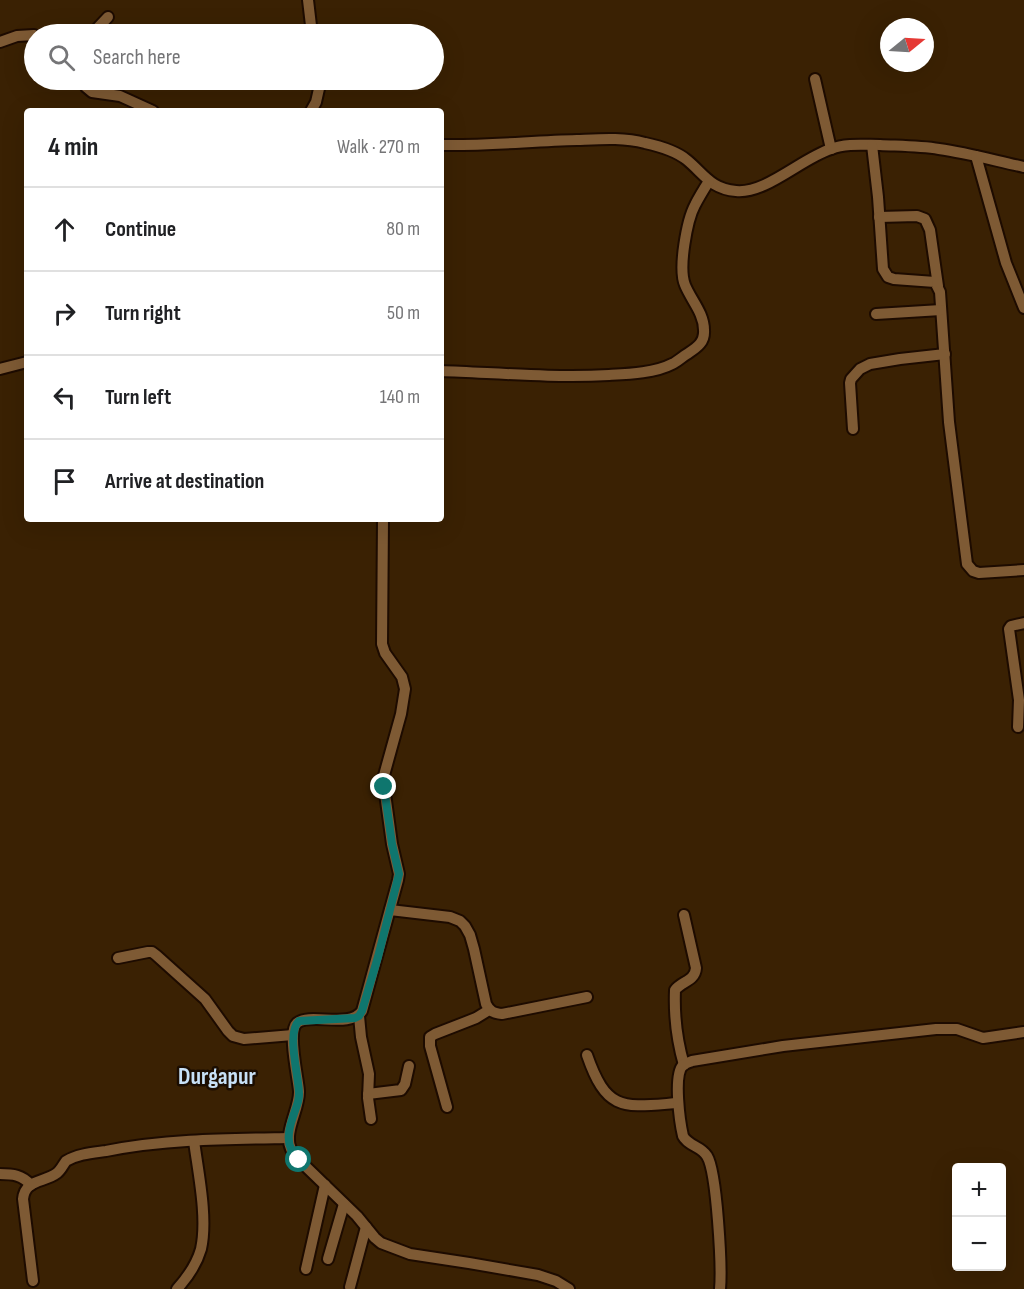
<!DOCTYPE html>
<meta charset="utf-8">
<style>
:root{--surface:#fff;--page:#f2f2f2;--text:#202124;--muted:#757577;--line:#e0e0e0}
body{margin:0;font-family:"Sofia Sans Condensed",sans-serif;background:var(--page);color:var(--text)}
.controls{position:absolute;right:18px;bottom:18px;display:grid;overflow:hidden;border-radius:6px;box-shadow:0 6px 24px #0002}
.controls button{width:54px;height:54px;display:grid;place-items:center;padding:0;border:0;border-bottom:2px solid var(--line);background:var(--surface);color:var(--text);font:30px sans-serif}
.compass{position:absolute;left:880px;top:18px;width:54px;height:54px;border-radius:50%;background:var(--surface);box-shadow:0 6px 24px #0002;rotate:72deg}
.stop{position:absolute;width:18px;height:18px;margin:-14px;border:4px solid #0f766e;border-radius:50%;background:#fff}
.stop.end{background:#0f766e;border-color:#fff;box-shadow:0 2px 6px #0008}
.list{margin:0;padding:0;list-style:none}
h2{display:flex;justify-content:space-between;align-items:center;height:78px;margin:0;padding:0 24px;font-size:26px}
h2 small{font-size:20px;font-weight:400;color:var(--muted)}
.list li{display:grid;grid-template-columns:39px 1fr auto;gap:18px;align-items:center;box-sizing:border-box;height:84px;padding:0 24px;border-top:2px solid var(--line)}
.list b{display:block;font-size:22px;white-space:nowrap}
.list em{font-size:20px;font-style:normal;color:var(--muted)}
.icon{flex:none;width:33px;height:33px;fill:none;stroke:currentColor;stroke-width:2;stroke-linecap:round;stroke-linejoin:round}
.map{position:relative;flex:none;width:1024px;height:1289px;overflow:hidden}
.search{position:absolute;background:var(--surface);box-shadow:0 6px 24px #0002;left:24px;top:24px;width:420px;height:66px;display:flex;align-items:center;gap:15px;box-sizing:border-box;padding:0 21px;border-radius:33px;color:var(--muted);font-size:22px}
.panel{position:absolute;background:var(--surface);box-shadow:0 6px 24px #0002;left:24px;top:108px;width:420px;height:414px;border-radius:6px}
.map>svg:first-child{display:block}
</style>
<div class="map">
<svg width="1024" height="1289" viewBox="0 0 1024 1289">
<rect width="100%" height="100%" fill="#3a2103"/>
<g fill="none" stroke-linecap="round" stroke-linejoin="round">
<g stroke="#1d0b00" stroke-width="14">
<g id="minor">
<path d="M308 0 312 34"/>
<path d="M92 34 108 17"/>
<path d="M0 42 17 36 34 35"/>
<path d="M815 79 831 149"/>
<path d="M83 80 86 87 92 92 120 96 153 111"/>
<path d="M311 111 316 102 321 80"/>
<path d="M441 145C487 146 532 141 577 140 600 139 623 137 645 143 659 146 676 151 687 160 704 174 711 189 736 191 766 194 802 158 831 149 846 143 864 145 880 145 900 146 920 146 939 149 968 153 996 161 1024 167"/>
<path d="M872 145 878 197 883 269 888 277 894 279 935 282 940 292 949 422 967 564 973 571 979 573 1024 570"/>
<path d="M976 156 1006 263 1024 308"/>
<path d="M879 217 917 216 925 219 930 230 938 286"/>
<path d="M876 314 941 310"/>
<path d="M0 369 27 362"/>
<path d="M441 371C497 373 553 378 609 375 628 374 655 373 672 364 677 362 682 357 687 354 696 348 705 343 704 330 704 313 691 300 685 285 678 268 687 220 695 205 699 197 704 189 709 181"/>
<path d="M853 429 850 383 851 379 860 369 870 364 900 359 945 354"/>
<path d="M383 519 382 644 385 653 402 677 405 689 401 714 383 779 392 844 399 874 398 880 362 1011C350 1029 310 1012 297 1023 287 1032 298 1077 299 1091 300 1108 283 1133 291 1149 293 1153 296 1157 299 1160L357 1216 375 1238 381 1243 410 1254 469 1263 538 1275 556 1281 569 1289"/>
<path d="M1018 727 1019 700 1009 629 1011 626 1024 623"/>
<path d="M390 910 450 917 460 921 465 926 470 935 474 949 486 1004C490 1012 494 1013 502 1014L587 997"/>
<path d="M118 958 148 952H152L156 955 205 999 228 1031 233 1036 244 1039 293 1035"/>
<path d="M359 1016 361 1037 369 1074 368 1098 371 1119"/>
<path d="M587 1055C607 1113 624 1107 678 1103"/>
<path d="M684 1065C677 1041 674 1015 675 990 682 981 695 981 696 968L684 915"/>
<path d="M368 1094 401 1090 405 1084 409 1066"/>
<path d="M447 1107 430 1046V1037L435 1034 476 1018 489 1010"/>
<path d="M0 1174C13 1174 22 1175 31 1185"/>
<path d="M328 1259 344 1204"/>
<path d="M306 1269 325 1185"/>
<path d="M33 1281 23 1199C25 1179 44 1183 57 1173 61 1170 63 1165 66 1161 78 1154 92 1153 106 1151 166 1139 228 1139 289 1138"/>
<path d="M350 1287 366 1227"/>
<path d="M177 1289C187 1278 197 1263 201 1249 208 1218 198 1172 194 1141"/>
<path d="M720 1289C722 1268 717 1172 707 1156 701 1146 688 1146 683 1136 680 1123 673 1075 683 1065 684 1064 690 1062 692 1061L783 1046 936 1029H957L983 1038 1024 1032"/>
</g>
</g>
<use href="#minor" stroke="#7e5a34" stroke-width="10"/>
</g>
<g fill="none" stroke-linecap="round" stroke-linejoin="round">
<path stroke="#0f766e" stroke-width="8" d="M299 1160C296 1157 292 1153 291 1149 285 1137 292 1119 296 1108 298 1103 299 1099 299 1094 299 1076 286 1033 299 1021L355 1018 359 1016 362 1011 378 957 399 874 392 844 384 787"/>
</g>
<g text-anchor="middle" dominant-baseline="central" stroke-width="5" stroke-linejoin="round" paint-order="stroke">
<g font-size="24" font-weight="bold" fill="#c8e1f7" stroke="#1b0d01">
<text x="217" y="1076">Durgapur</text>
</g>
</g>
</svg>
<div class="controls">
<button>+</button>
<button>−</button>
</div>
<svg class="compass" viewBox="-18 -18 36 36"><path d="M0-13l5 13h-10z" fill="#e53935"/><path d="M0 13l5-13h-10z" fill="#757577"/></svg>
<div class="stop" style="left:299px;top:1160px"></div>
<div class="stop end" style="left:384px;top:787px"></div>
<div class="search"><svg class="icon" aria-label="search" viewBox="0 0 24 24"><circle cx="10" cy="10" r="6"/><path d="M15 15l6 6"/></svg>Search here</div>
<section class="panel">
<h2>4 min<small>Walk · 270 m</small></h2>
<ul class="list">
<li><svg class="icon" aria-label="ahead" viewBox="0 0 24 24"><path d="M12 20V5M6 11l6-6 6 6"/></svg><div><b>Continue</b></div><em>80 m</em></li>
<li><svg class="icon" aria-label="right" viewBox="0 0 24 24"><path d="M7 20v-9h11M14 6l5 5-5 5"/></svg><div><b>Turn right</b></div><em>50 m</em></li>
<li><svg class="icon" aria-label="left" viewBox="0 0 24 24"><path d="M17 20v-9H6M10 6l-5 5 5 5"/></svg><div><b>Turn left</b></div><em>140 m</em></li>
<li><svg class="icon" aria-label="arrive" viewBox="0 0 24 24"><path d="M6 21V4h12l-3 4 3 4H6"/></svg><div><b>Arrive at destination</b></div></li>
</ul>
</section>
</div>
